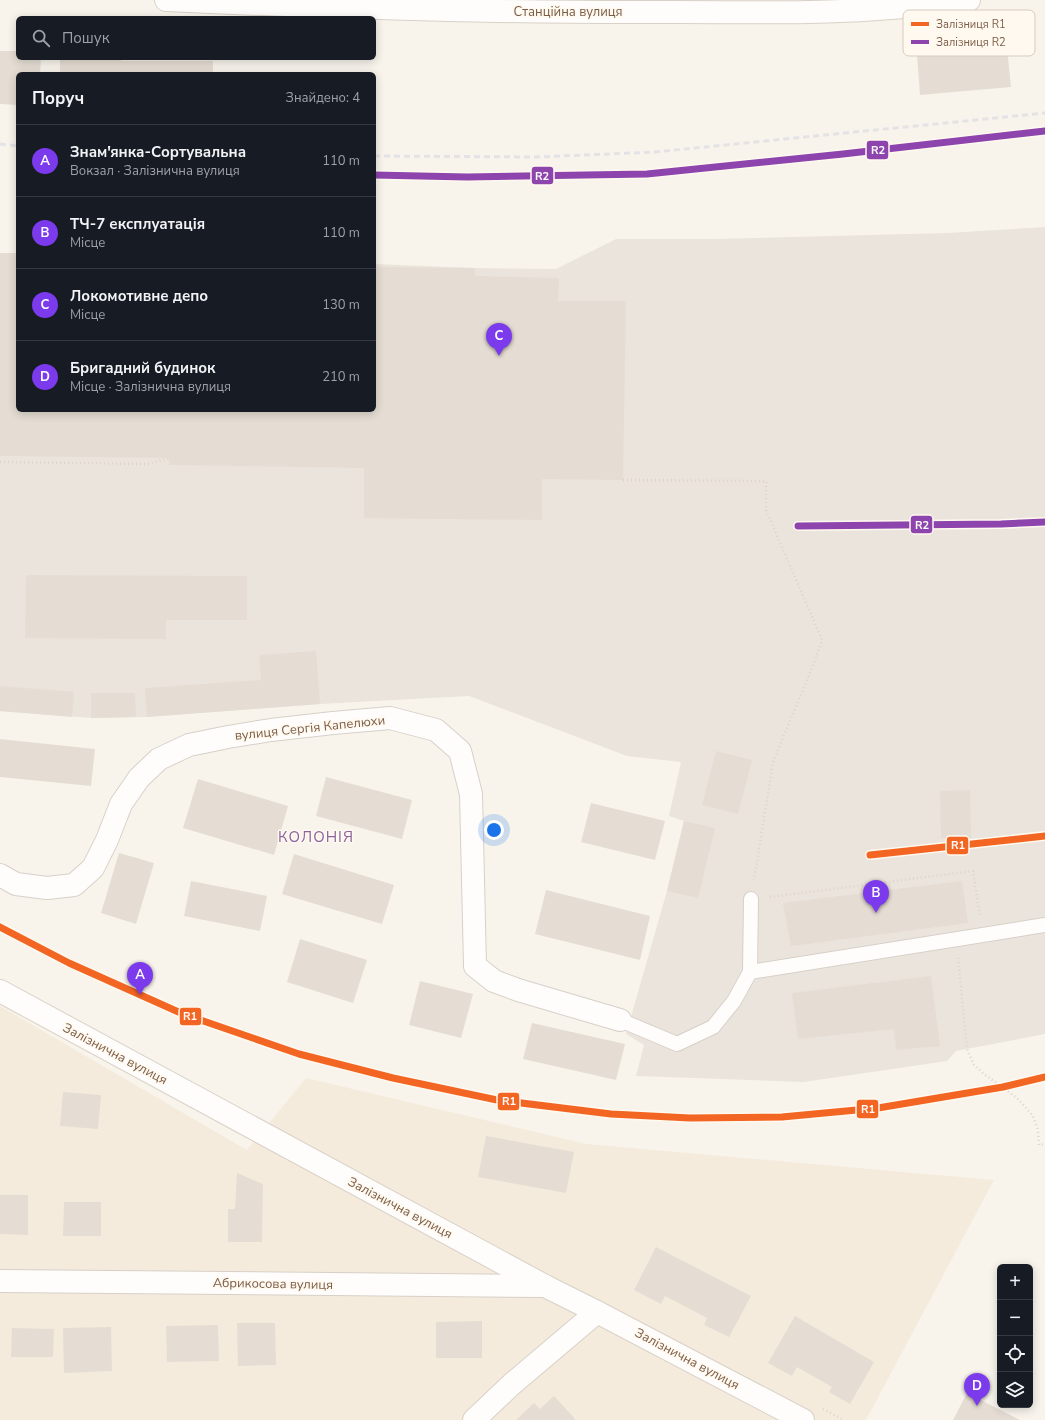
<!DOCTYPE html>
<html lang="uk">
<meta charset="utf-8">
<style>
:root{--surface:#171b24;--page:#242831;--text:#f1f3f6;--muted:#9ea1a6;--line:#363941;--accent:#7c3aed}
body{margin:0;font-family:"Nunito Sans",sans-serif;background:var(--page);color:var(--text)}
.controls{position:absolute;right:12px;bottom:12px;display:grid;overflow:hidden;border-radius:6px;box-shadow:0 2px 10px #0003}
.controls button{width:36px;height:36px;display:grid;place-items:center;padding:0;border:0;border-bottom:1px solid var(--line);background:var(--surface);color:var(--text);font:20px sans-serif}
.you{position:absolute;left:494px;top:830px;width:14px;height:14px;margin:-10px;border:3px solid #fff;border-radius:50%;background:#1a73e8;box-shadow:0 0 0 6px #1a73e833}
.badge{display:grid;place-items:center;width:26px;height:26px;border-radius:50%;background:var(--accent);color:#fff;font-size:13px;font-weight:700}
.pin{position:absolute;translate:-50% -33px;filter:drop-shadow(0 1px 2px #0008)}
.pin::after{content:'';position:absolute;top:21px;width:14px;height:12px;background:inherit;clip-path:polygon(0 0,100% 0,50% 100%)}
.list{margin:0;padding:0;list-style:none}
h2{display:flex;justify-content:space-between;align-items:center;height:52px;margin:0;padding:0 16px;font-size:17px}
h2 small{font-size:13px;font-weight:400;color:var(--muted)}
.list li{display:grid;grid-template-columns:26px 1fr auto;gap:12px;align-items:center;box-sizing:border-box;height:72px;padding:0 16px;border-top:1px solid var(--line)}
.list b{display:block;font-size:15px;white-space:nowrap}
.list p{margin:0;font-size:13px;white-space:nowrap;color:var(--muted)}
.list em{font-size:13px;font-style:normal;color:var(--muted)}
.icon{flex:none;width:22px;height:22px;fill:none;stroke:currentColor;stroke-width:2;stroke-linecap:round;stroke-linejoin:round}
.map{position:relative;flex:none;width:1045px;height:1420px;overflow:hidden}
.search{position:absolute;background:var(--surface);box-shadow:0 2px 10px #0003;left:16px;top:16px;width:360px;height:44px;display:flex;align-items:center;gap:10px;box-sizing:border-box;padding:0 14px;border-radius:6px;color:var(--muted);font-size:15px}
.panel{position:absolute;background:var(--surface);box-shadow:0 2px 10px #0003;left:16px;top:72px;width:360px;height:340px;border-radius:6px}
.map>svg:first-child{display:block}
</style>
<div class="map">
<svg width="1045" height="1420" viewBox="0 0 1045 1420">
<rect width="100%" height="100%" fill="#f8f4ec"/>
<path fill="#f5ebdc" d="M0 1006 247 1150 306 1078 587 1144 994 1180 866 1420H0Z"/>
<path fill="#ebe4dc" d="M1045 227V1034L956 1051 947 1061 804 1082 636 1076 644 1045 626 1034 667 891 684 821 669 816 681 762 627 756 469 696 320 704 147 717 91 718 0 711V253H18V410H374V264L475 268 556 269 616 239H713L947 233Z"/>
<g fill="#e5ddd3">
<path d="M1007 47 1011 87 920 95 917 55Z"/>
<path d="M0 51H18V58H41L40 74H18V105L0 104Z"/>
<path d="M60 58H121V61H213V74H60Z"/>
<path d="M0 253H18V410H374V267L475 268V276L559 278 558 301H626L623 480 542 479V520L364 518V468L169 465V458L0 456Z"/>
<path d="M26 575 247 576V620H166V639L25 638Z"/>
<path d="M316 651 320 704 147 717 145 688 261 680 259 655Z"/>
<path d="M0 686 74 692 72 717 0 711Z"/>
<path d="M91 693H135L136 717 91 718Z"/>
<path d="M0 739 95 749 91 786 0 777Z"/>
<path d="M716 751 752 760 738 814 702 805Z"/>
<path d="M326 777 412 800 402 839 316 816Z"/>
<path d="M198 779 288 806 274 855 183 828Z"/>
<path d="M970 790 971 838H941L940 791Z"/>
<path d="M591 803 665 821 655 860 581 842Z"/>
<path d="M684 821 715 828 698 898 667 891Z"/>
<path d="M119 853 154 863 136 924 101 913Z"/>
<path d="M294 854 394 885 382 924 282 894Z"/>
<path d="M191 881 267 896 260 931 184 916Z"/>
<path d="M962 881 968 923 791 946 783 903Z"/>
<path d="M546 890 650 916 640 960 535 934Z"/>
<path d="M300 939 367 960 353 1003 287 982Z"/>
<path d="M931 976 940 1046 896 1050 894 1029 798 1039 792 993Z"/>
<path d="M420 981 473 994 461 1038 409 1025Z"/>
<path d="M532 1023 625 1044 616 1080 523 1059Z"/>
<path d="M63 1092 101 1095 98 1129 60 1126Z"/>
<path d="M486 1136 574 1152 566 1193 478 1177Z"/>
<path d="M237 1173 263 1184 262 1242H228V1209H235Z"/>
<path d="M0 1195H28V1235L0 1234Z"/>
<path d="M64 1202H101V1236H63Z"/>
<path d="M656 1247 751 1296 729 1337 704 1325 707 1318 665 1296 661 1304 634 1290Z"/>
<path d="M795 1316 874 1362 850 1404 829 1392 832 1387 797 1367 792 1376 768 1363Z"/>
<path d="M482 1321V1358H436V1322Z"/>
<path d="M237 1323H275L276 1365 238 1366Z"/>
<path d="M218 1325 219 1361 167 1362 166 1326Z"/>
<path d="M111 1327 112 1371 64 1373 63 1328Z"/>
<path d="M12 1328 54 1329 53 1357H11Z"/>
<path d="M967 1393 1020 1420H953Z"/>
<path d="M554 1396 575 1419 574 1420H516L534 1403 540 1409Z"/>
</g>
<g fill="none" stroke-linecap="round" stroke-linejoin="round">
<g stroke="#d7d0c8" stroke-width="16">
<g id="lane">
<path d="M750 972 751 899"/>
<path d="M620 1020 677 1044 713 1027 734 1001 750 972 1045 925"/>
</g>
</g>
<g stroke="#d7d0c8" stroke-width="24">
<g id="street">
<path d="M0 875 16 884 47 888 74 885 93 868 107 840 121 804 139 778 159 759 189 745 228 737 271 730 333 723 390 718 436 730 460 751 471 794 475 966 494 981 518 990 620 1020"/>
<path d="M0 1281 545 1286"/>
</g>
</g>
<g stroke="#d8d1c7" stroke-width="24">
<g id="secondary">
<path d="M166 0C336 8 505 13 675 12 742 12 810 14 877 9 908 7 939 4 969 0"/>
<path d="M0 991 545 1286 597 1312 803 1420"/>
<path d="M474 1420 512 1384 597 1312"/>
</g>
</g>
<g stroke="#dcd3cd" stroke-width="2.5" stroke-dasharray="1 3" stroke-linecap="butt">
<path d="M0 462 148 464 169 458"/>
<path d="M623 480 766 481V510L822 640 814 663 773 762 754 880"/>
<path d="M770 897 973 871 980 917"/>
<path d="M958 958 967 1049 974 1065 985 1075 1003 1087 1019 1100 1033 1116 1038 1130 1039 1145 1045 1144"/>
<path d="M823 1409 844 1420"/>
</g>
<use href="#lane" stroke="#fefdfc" stroke-width="14"/>
<use href="#street" stroke="#fefdfc" stroke-width="22"/>
<use href="#secondary" stroke="#fefdfc" stroke-width="22"/>
<g stroke="#e5e2e6" stroke-width="3" stroke-dasharray="6 4" stroke-linecap="butt">
<path d="M0 144 18 146"/>
<path d="M374 156 536 157 655 152 1045 113"/>
<path d="M798 526 1001 524 1045 522"/>
<path d="M870 855 1045 836"/>
<path d="M0 927 69 963 183 1014 299 1054 393 1078 497 1100 611 1114 690 1118 782 1117 878 1108 1003 1087 1045 1077"/>
</g>
<g stroke="#fff9ef" stroke-width="10">
<g id="rail-1">
<path d="M870 855 1045 836"/>
<path d="M0 927 69 963 183 1014 299 1054 393 1078 497 1100 611 1114 690 1118 782 1117 878 1108 1003 1087 1045 1077"/>
</g>
</g>
<g stroke="#fff9ef" stroke-width="10">
<g id="rail-2">
<path d="M374 175 467 177 647 174 843 154 1045 131"/>
<path d="M798 526 1001 524 1045 522"/>
</g>
</g>
<use href="#rail-1" stroke="#f26522" stroke-width="7"/>
<use href="#rail-2" stroke="#8e44ad" stroke-width="7"/>
</g>
<g text-anchor="middle" dominant-baseline="central" stroke-width="3" stroke-linejoin="round" paint-order="stroke">
<g font-size="13" fill="#7b5c47" stroke="#fff9ef">
<text x="568" y="12">Станційна вулиця</text>
<text transform="translate(310 728) rotate(-6)">вулиця Сергія Капелюхи</text>
<text transform="translate(115 1054) rotate(28)">Залізнична вулиця</text>
<text transform="translate(400 1208) rotate(28)">Залізнична вулиця</text>
<text transform="translate(273 1284) rotate(1)">Абрикосова вулиця</text>
<text transform="translate(687 1359) rotate(28)">Залізнична вулиця</text>
</g>
<g font-size="15" letter-spacing="1" fill="#8d639f" stroke="#fff9ef">
<text x="316" y="837">КОЛОНІЯ</text>
</g>
</g>
<rect x="903" y="10" width="132" height="46" rx="6" fill="#fff9ef" stroke="#d7cabd" stroke-width="1"/>
<rect x="911" y="22" width="18" height="4" fill="#f26522"/>
<rect x="911" y="40" width="18" height="4" fill="#8e44ad"/>
<g font-size="11" fill="#7b5c47">
<text x="936" y="28">Залізниця R1</text>
<text x="936" y="46">Залізниця R2</text>
</g>
<g stroke="#fff9ef" stroke-width="1.5">
<rect x="866" y="140" width="23" height="20" rx="4" fill="#8e44ad"/>
<rect x="531" y="166" width="23" height="19" rx="4" fill="#8e44ad"/>
<rect x="910" y="515" width="23" height="19" rx="4" fill="#8e44ad"/>
<rect x="946" y="836" width="23" height="19" rx="4" fill="#f26522"/>
<rect x="179" y="1007" width="23" height="19" rx="4" fill="#f26522"/>
<rect x="497" y="1092" width="23" height="19" rx="4" fill="#f26522"/>
<rect x="856" y="1099" width="23" height="20" rx="4" fill="#f26522"/>
</g>
<g font-size="11" text-anchor="middle" font-weight="bold" fill="#fff">
<text x="878" y="154">R2</text>
<text x="542" y="180">R2</text>
<text x="922" y="529">R2</text>
<text x="958" y="849">R1</text>
<text x="190" y="1020">R1</text>
<text x="509" y="1105">R1</text>
<text x="868" y="1113">R1</text>
</g>
</svg>
<div class="controls">
<button>+</button>
<button>−</button>
<button><svg class="icon" aria-label="locate" viewBox="0 0 24 24"><circle cx="12" cy="12" r="6"/><path d="M12 2v4M12 18v4M2 12h4M18 12h4"/></svg></button>
<button><svg class="icon" aria-label="layers" viewBox="0 0 24 24"><path d="M12 4l9 5-9 5-9-5zM3 14l9 5 9-5"/></svg></button>
</div>
<div class="you"></div>
<div class="pin badge" style="left:140px;top:995px">A</div>
<div class="pin badge" style="left:876px;top:913px">B</div>
<div class="pin badge" style="left:499px;top:356px">C</div>
<div class="pin badge" style="left:977px;top:1406px">D</div>
<div class="search"><svg class="icon" aria-label="search" viewBox="0 0 24 24"><circle cx="10" cy="10" r="6"/><path d="M15 15l6 6"/></svg>Пошук</div>
<section class="panel">
<h2>Поруч<small>Знайдено: 4</small></h2>
<ul class="list">
<li><span class="badge">A</span><div><b>Знам'янка-Сортувальна</b><p>Вокзал · Залізнична вулиця</p></div><em>110 m</em></li>
<li><span class="badge">B</span><div><b>ТЧ-7 експлуатація</b><p>Місце</p></div><em>110 m</em></li>
<li><span class="badge">C</span><div><b>Локомотивне депо</b><p>Місце</p></div><em>130 m</em></li>
<li><span class="badge">D</span><div><b>Бригадний будинок</b><p>Місце · Залізнична вулиця</p></div><em>210 m</em></li>
</ul>
</section>
</div>
